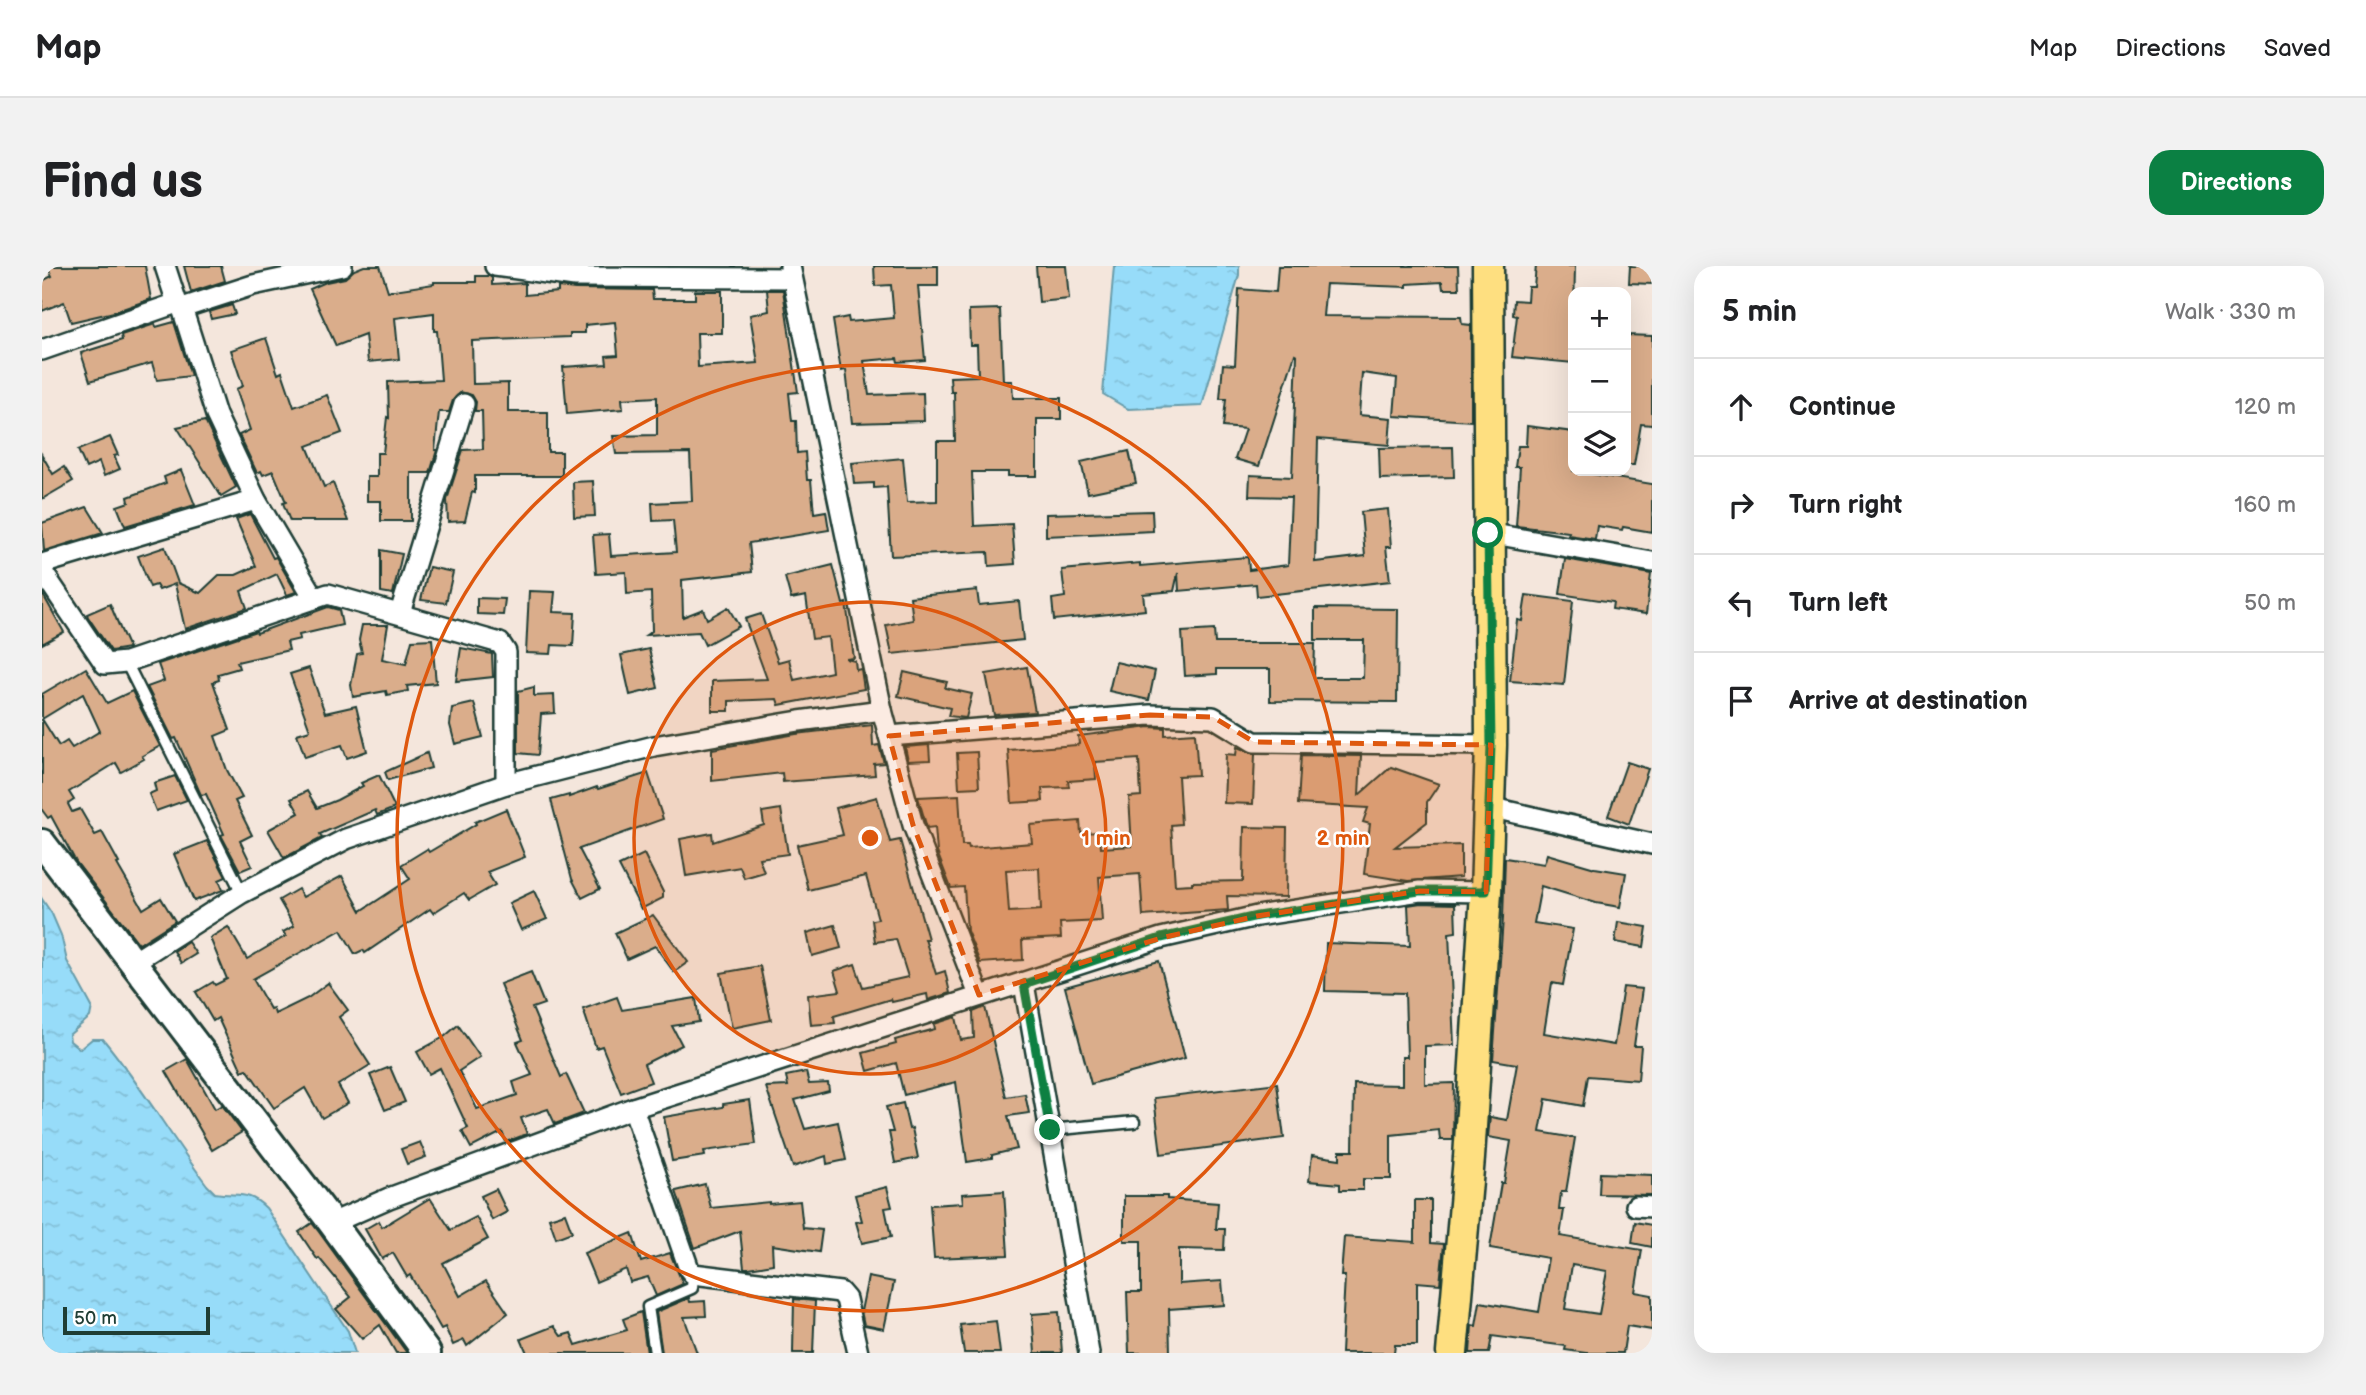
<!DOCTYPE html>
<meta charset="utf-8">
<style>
:root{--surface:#fff;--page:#f2f2f2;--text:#202124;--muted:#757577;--line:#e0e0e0;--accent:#0b8043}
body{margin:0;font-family:"Balsamiq Sans",sans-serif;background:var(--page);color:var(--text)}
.controls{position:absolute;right:21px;top:21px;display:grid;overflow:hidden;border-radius:14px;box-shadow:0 7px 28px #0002}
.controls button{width:63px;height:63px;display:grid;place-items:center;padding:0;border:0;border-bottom:2px solid var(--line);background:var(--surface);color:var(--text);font:35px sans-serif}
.scale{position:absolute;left:21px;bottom:18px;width:147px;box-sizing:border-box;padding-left:7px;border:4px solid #1f3d34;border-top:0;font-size:19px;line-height:24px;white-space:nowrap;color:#1f3d34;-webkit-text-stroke:5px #fff;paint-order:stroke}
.stop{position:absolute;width:21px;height:21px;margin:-16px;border:5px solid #0b8043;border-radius:50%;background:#fff}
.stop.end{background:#0b8043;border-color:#fff;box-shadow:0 2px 7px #0008}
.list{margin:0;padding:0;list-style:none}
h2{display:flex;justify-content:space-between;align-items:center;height:91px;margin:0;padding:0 28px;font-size:30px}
h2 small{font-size:23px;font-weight:400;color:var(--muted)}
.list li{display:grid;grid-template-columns:46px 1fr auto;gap:21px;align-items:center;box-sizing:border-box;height:98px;padding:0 28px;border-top:2px solid var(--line)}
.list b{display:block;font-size:26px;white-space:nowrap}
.list em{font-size:23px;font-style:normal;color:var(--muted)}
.icon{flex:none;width:38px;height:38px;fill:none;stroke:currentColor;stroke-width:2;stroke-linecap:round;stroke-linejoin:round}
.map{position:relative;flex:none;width:1610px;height:1087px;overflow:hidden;border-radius:21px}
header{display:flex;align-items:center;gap:42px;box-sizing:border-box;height:98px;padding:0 35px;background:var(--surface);border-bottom:2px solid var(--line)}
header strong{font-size:33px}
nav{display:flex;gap:38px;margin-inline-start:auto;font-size:24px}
.intro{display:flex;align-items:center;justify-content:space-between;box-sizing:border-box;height:168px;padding:0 42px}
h1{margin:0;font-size:49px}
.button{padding:18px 32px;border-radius:21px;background:var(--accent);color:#fff;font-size:24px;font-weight:700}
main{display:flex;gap:42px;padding:0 42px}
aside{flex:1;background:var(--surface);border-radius:21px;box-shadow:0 7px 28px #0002}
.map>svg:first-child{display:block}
</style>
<header>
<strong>Map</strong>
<nav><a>Map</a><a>Directions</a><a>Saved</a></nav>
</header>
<div class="intro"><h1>Find us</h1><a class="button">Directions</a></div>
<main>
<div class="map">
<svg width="1610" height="1087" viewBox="0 0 1610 1087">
<defs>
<pattern id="water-ripples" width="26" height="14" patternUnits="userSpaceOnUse" patternTransform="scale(1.75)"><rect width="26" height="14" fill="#97dcf9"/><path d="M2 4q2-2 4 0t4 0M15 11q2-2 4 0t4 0" fill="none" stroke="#82bed6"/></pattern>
</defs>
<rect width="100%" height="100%" fill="#f4e6dc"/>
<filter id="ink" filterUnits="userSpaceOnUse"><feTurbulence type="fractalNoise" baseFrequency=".0143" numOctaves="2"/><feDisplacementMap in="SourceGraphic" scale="14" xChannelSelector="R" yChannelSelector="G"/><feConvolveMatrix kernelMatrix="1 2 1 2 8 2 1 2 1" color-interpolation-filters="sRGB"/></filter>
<g filter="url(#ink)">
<g fill="url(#water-ripples)" stroke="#679caa" stroke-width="2">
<path d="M1072 0H1197V9L1160 140 1086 143 1061 128Z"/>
<path d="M0 633 10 648 19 669 25 695 50 741 48 751 27 769 28 775 38 783 50 773H61C99 819 129 871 165 919L173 927C196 931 206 924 224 942L306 1065 313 1087H0Z"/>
</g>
<g fill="#daad8b" stroke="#1f3d34" stroke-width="2" fill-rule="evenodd">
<path d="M5 0H103L109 33 72 46 29 56 22 36 0 45V15L10 10Z"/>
<path d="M142 0H179L183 15 149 26Z"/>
<path d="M322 0H338L346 25 392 18V16H434V10H447L450 12V19L483 17V29L516 26V21L533 23 610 24 611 33H653V25H680V67H655L656 101 716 97 708 49 727 45 725 24H741L756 126 747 127 750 155H754L755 187 763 186 765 214H769L772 247 784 245 787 264 707 277 710 306 640 314 641 351 661 343 665 353 686 341 697 360 663 379 657 366 604 369 610 365 609 326 585 328 584 306 554 308 551 269 567 268 569 290 634 286 631 254 611 255 610 237 650 235 648 187 574 188 571 170 615 169V131L580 133 581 143 525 148 521 101 565 98 564 90 576 89 573 56 543 59V67H528V71L430 75 431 118 466 117V146H506V186H520V210H433V227L430 226 423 255 406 256 405 234 421 184 441 183 440 145H433L434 136 430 129 419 126 411 134 407 146H397L393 184H395L388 207H369V255H339V235H325V211H335V187H341L345 151 347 152 346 116 399 114 395 65H392V47L353 52 357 93 326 96 323 69 294 80 268 23 284 16 303 12 312 4Z"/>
<path d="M832 0H896V20H876L883 94 856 96 855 92 822 95 827 129 881 127 882 155 810 157 804 104 799 105 791 54 806 51 807 56 852 52 849 19 833 20Z"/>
<path d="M994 0H1024L1027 33 997 36Z"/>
<path d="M1236 0H1416L1417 23H1401L1400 16 1365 18V21L1284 18 1281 50 1419 51 1420 58 1429 59V155L1352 150 1355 112 1320 107 1317 149 1349 152 1347 179 1276 173 1273 296 1323 290 1319 246 1346 243 1349 281H1344L1348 315 1215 330 1214 318 1137 325 1136 307 1132 325 1101 328 1103 344 1012 354 1010 333 1023 331 1020 304 1098 297V300L1206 291 1207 304 1246 299 1249 231 1207 230 1208 209 1250 211 1255 89 1253 88 1217 200 1193 193 1203 163 1181 161 1184 133H1178L1181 98 1193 99 1197 23 1234 26Z"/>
<path d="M1494 0H1533L1531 97 1470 91 1475 50 1471 49 1472 34 1485 35 1486 21H1492Z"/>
<path d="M1588 0H1610V18L1587 17Z"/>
<path d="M190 39 193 48 169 53 167 46Z"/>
<path d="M958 43 961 115H970L971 132H1019V153H995V210H966V206H930L932 260 970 258 973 298 947 300 946 286 849 290 845 221 832 222V217L812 218 810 197 861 192 865 236 895 235V175H913L912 126H909L908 111 936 110 935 79H928L927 44Z"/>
<path d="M132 56 149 110 115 114 110 97 48 115 39 87 80 74 79 69 113 58 114 61Z"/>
<path d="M1584 69 1610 70V159L1599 158 1592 199H1584Z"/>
<path d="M224 72 236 108 240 106 252 141 285 129 300 167 265 180 282 221 291 217 306 255H248L241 237 244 236 231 205 221 209 219 205 215 207 197 169 208 164 194 123 201 120 189 84Z"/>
<path d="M163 155 194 221 179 230 135 161Z"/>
<path d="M1485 160 1531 166V205L1610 218V266L1581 261 1580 264 1555 260 1553 273 1526 269 1527 266 1474 260 1478 201H1473L1476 180H1484Z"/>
<path d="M68 171 76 189 72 190 78 203 62 210 57 196 44 202 36 184Z"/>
<path d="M1411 181 1412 211 1338 213 1337 182Z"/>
<path d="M1087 185 1094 217 1046 227 1039 196Z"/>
<path d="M0 189 11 208 22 201 31 215 0 233Z"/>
<path d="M139 204 153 239 83 260 75 240 87 236 86 231 124 217 122 211Z"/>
<path d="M551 215 553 250 532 251 531 216Z"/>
<path d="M45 241 61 267 2 285 0 257Z"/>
<path d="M1110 245 1111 265 1004 270V248Z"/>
<path d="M208 248 231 292 234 291 254 326 245 329 235 308 199 325 205 342 143 363 133 318 117 324 114 319 108 321 96 290 123 281 136 317 158 327 177 309H194L214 300 194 253Z"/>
<path d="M339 284 360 288 351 328 339 326Z"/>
<path d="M1523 293 1609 308 1604 348 1570 343 1571 336 1518 328Z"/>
<path d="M791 299 801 338 804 337 812 392 804 393 813 395 814 404 819 403 822 423 737 439 735 433 687 435V445H670V415L725 413 703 353 719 348 736 396 747 393 752 414 790 406 786 371 770 373 764 330 749 333 743 311Z"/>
<path d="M387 301 411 306 404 337 379 334Z"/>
<path d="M935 324 937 339 977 335 981 374 850 388 844 359 871 354 868 331Z"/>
<path d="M487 325 513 326 511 346 533 347 531 380 510 379 509 388 484 387Z"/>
<path d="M0 327 22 366 0 378Z"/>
<path d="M1484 329 1531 335 1522 419 1468 415 1475 354 1480 355Z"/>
<path d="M435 332 463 333 461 349 435 348Z"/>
<path d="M68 338 78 362 87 382 69 385 46 351 45 348Z"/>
<path d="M286 341 297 344 300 359 257 369 258 373 245 376 247 384 195 396 197 402 176 408 177 414 171 416 188 464 173 470 185 504 200 532 193 535 210 569 198 575 210 600 198 605 179 569 182 568 164 528 159 529 134 472 131 473 105 421 122 415 116 398 214 365 215 367Z"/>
<path d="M1273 342 1356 343 1355 436 1228 435V403H1175V408L1143 410 1140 366 1172 364 1173 377H1273L1272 412H1321L1322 374H1273Z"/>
<path d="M320 359H346L340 393 364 398 370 374 390 373 394 417 365 420 366 425 345 429 344 425 311 431 309 419 315 388 320 387 317 374Z"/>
<path d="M419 382 450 388 451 411 414 415Z"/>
<path d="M607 383 616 422 588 429 579 389Z"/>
<path d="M1074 396 1113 405 1107 434 1067 425Z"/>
<path d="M985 401 993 446 952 449 944 408Z"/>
<path d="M44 402 65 437 90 425 118 480 100 490 102 493 79 506 74 497 27 526 32 534 26 538 30 546 38 543 53 569 60 566 77 597 75 598 101 643 119 632 133 655 97 678 34 596 9 550 6 552 0 544V428ZM41 428 58 465 30 482 25 475 17 480 0 453Z"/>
<path d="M267 402 283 447 314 440 325 485 305 492 300 479 263 491 255 468 268 464 248 408Z"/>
<path d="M862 406 905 416 903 422 930 428 924 452 906 450 908 442 856 430Z"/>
<path d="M492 421V430L512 429 513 447 499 448 496 489 476 487V425Z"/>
<path d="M432 437 441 471 413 478 408 459 410 442Z"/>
<path d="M830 459 831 480 837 479 842 497 832 498 833 509 741 516 740 507 670 515V483L754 468Z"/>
<path d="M1108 461 1123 462V469L1153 467 1156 509 1136 510 1139 558 1129 559 1133 619 1150 618V616L1201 615 1202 561 1245 562 1244 631 1185 630 1186 644 1101 650 1098 608 1057 611 1060 655 1018 657 1019 672 980 674 981 694 938 697 925 665 922 621 909 622 895 586 893 561 885 562 876 531 917 529 920 579H926L927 582 990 577 988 559 1038 555 1039 567 1058 566 1059 582 1090 580 1087 531 1099 530 1097 493 1053 496 1054 513 1026 515 1027 521 1000 522 1001 535 970 537 966 484 1035 479 1037 478 1036 470ZM997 602 999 644 967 646 964 604Z"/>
<path d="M887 479 888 494 866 495 863 481Z"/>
<path d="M1195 481 1213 488 1211 538 1182 537 1184 488 1194 489Z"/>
<path d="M935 486 937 521 917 522 915 487Z"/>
<path d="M385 487 389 502 346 514 343 506Z"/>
<path d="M1259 489 1319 490 1317 529 1349 501 1397 518 1385 536V556L1353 581 1419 579V611L1366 615 1322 608 1328 558 1321 556 1326 542 1256 538Z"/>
<path d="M1585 496 1606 503 1587 558 1566 550Z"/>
<path d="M606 507 621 553 537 583 558 623 540 632 530 613 509 534 527 529V531L555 521 556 523Z"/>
<path d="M337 509 353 542 335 549 333 544 278 568 280 572 242 592 226 564 257 547 249 533 265 525 275 542 295 534 321 520 319 517Z"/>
<path d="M133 510 145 534 114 545 107 528 114 525 112 517Z"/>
<path d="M835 531 848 576 858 574 886 673H883L894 708 903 705 908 727 886 734 885 728 850 736 849 733 792 750 793 757 769 759 766 729 798 725 792 705 813 698 821 721 866 711 854 673 833 676 830 654 836 653 824 610 766 624 755 579 801 569 794 542Z"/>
<path d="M464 543 483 591 445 606 453 619 427 634 422 627 391 647 388 643 323 687 321 684 313 688 299 664 211 713 228 743 231 742 233 748 266 732 286 717 306 744 297 751 328 799 296 819 306 837 280 852 263 822 232 842 205 803 200 805 176 752 171 755 154 726 171 716 173 719 185 713 168 672 186 661 205 693 244 670 241 666 252 660 237 634 256 623 261 631 300 610 319 645 368 613 359 599 385 583 387 586 434 558 433 556Z"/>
<path d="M739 543 746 588 717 592 722 606 702 612 698 601 644 610 638 573 670 567 671 576 722 559 720 546Z"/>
<path d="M165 575 184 611 177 614 181 624 152 635 132 588Z"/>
<path d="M602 588 621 626V632L599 643 577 600Z"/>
<path d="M1505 588 1553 602 1584 607 1578 641 1554 637 1499 620 1492 657 1531 663 1521 719 1510 717 1502 767 1572 779 1581 721 1600 723 1592 780H1599L1596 814 1546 810 1541 840 1504 833 1498 866 1533 872 1524 926H1519L1517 944H1522L1518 970 1600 984 1593 1026 1610 1029V1064L1585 1060 1581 1087H1544L1523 1084 1524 1080 1450 1070 1447 1087H1428L1430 1059 1434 1060 1438 1036 1497 1046 1506 992 1448 982 1459 917H1462L1469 875 1446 871 1448 851 1465 854 1475 798 1451 794 1461 652 1463 592 1502 598ZM1530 999 1565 1005 1557 1048 1523 1043Z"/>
<path d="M492 625 505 653 479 664 467 637Z"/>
<path d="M1379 637 1413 638 1414 666 1407 667 1412 779 1383 780V818L1412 817 1411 874H1398L1397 864 1349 869V913H1321V924H1298V918L1267 915 1270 889 1298 893V885H1311L1312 818 1360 819V791H1365L1363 727 1283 725 1284 677 1368 680 1366 639Z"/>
<path d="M611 649 646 696 632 706 613 680 585 693 573 667Z"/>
<path d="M1576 656 1605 661 1602 681 1573 676Z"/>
<path d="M793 659 799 682 770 690 765 667Z"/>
<path d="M146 676 154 688 139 697 132 685Z"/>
<path d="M1117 695 1143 792 1049 818 1023 721Z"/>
<path d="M718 700 729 754 690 762 679 707Z"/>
<path d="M489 706 502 738 490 742 519 811 524 808 542 847 513 858 506 843 479 852 485 868 464 876 460 866 429 882 420 865 426 862 398 802 387 808 375 786 402 771 416 759 438 791 417 805 435 843 475 829 471 816 490 809 475 776 481 774 458 718Z"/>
<path d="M575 731 580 744 654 732 657 756 630 760 640 779 602 798 609 816 579 827 560 780 554 782 541 743Z"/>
<path d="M943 741 964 831 983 828 987 847 966 850 975 883 950 889V892L925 896 914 816 862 829 854 797 826 805 821 787 854 778 853 774 893 763 892 758 914 751 919 774 932 772 931 746Z"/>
<path d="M145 793 173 843 180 839 200 866 170 884 124 805Z"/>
<path d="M348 801 363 836 343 844 328 809Z"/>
<path d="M764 806 767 818 786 817 787 825 753 834 763 863 796 856 804 894 785 898 784 890 751 901 724 821 746 820 744 810Z"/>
<path d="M1235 817 1242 872 1119 888 1112 832Z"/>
<path d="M708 834 714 878 662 885 663 890 630 895 622 851 681 841V838Z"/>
<path d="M861 837 867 863 870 862 876 892 853 897 847 866H851L844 841Z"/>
<path d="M378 876 384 891 365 898 359 883Z"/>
<path d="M1558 907 1610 909V929L1557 928Z"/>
<path d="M663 918 669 942 727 936V938L758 935 761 962 780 964 777 986 730 979 731 998 707 1002H702L698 965 653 982 634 925Z"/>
<path d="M845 921 850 941 843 942 849 971 820 977 814 956 820 955 813 929Z"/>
<path d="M454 923 465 946 450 954 439 930Z"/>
<path d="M962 925 966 989 892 992 888 939 921 937 920 928Z"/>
<path d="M1082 930H1125V933L1176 937 1174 963H1183L1182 984 1137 983V1018L1180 1015 1182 1039 1127 1043 1128 1087H1087L1085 1026H1099V975H1082Z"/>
<path d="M388 932 409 964 434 951 446 973 401 997 418 1030 444 1015 466 1047 425 1080 422 1074 411 1079 403 1061 399 1063 368 1009 365 1011 351 987 340 993 323 963 337 955 340 961Z"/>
<path d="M1373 934H1389V977L1402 978 1398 1018 1375 1016V1079H1353L1352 1087H1299L1303 1010H1299L1302 971 1373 976Z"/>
<path d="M523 947 530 966 514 972 507 952Z"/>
<path d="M1593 956 1610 959V981L1590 977Z"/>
<path d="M270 957 277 966 365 1087H354L338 1059 320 1073 294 1043 309 1031 277 992 275 993 257 966Z"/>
<path d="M590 967 599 996 628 987 641 1018 614 1030 606 1011 588 1016 584 1003 554 1016 542 987Z"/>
<path d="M826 1011 852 1016 842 1063 822 1059 819 1045Z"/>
<path d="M647 1032 648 1036 663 1035 664 1050 642 1051 655 1087H620L614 1046Z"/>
<path d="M752 1033 773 1035 771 1087H751Z"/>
<path d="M599 1046 605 1087H485L479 1073 512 1060 519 1070 529 1067 534 1079 585 1064 581 1053Z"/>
<path d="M1017 1046 1020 1087H993L990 1048Z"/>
<path d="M954 1055 958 1087H922L918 1059Z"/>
</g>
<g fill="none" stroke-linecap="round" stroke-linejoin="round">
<g stroke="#1f3d34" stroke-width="15">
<g id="lane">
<path d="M84 396 200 627"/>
<path d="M1008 864 1092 856"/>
<path d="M613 1087 606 1041 650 1022 651 1008"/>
</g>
</g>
<g stroke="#1f3d34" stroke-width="24">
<g id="street">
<path d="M123 0 135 37"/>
<path d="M453 0 533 11 750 12"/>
<path d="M748 0 840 444 871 559 937 729"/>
<path d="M140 42 174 149 214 234 272 332"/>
<path d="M0 84 135 37 140 42 211 19 300 0"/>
<path d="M1446 267 1610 296"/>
<path d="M0 298 214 234"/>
<path d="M0 305 63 398 84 396 286 328 458 377 464 386V518"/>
<path d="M358 347 422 138"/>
<path d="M847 470 1108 449 1171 451 1212 476 1449 479"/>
<path d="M1447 541 1610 578"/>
<path d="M90 697 200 627 304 573 464 518 612 480 757 455 840 444"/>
<path d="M982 718 1047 1087"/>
<path d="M591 842 647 1003 651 1008 798 1026 804 1033 816 1087"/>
<path d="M1594 940 1610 941"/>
<path d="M290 957 347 932 591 842 1119 672 1215 650 1378 625 1444 626"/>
</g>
</g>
<g stroke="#1f3d34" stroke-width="32">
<path id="secondary" d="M0 577 290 957 385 1087"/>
</g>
<g stroke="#1f3d34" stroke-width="35">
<path id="primary" d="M1410 1087 1427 892 1444 626 1449 479 1446 0"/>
</g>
<use href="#lane" stroke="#fff" stroke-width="10"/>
<use href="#street" stroke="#fff" stroke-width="19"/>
<use href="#secondary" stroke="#fff" stroke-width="26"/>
<use href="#primary" stroke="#fedf80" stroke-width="30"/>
</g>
</g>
<g fill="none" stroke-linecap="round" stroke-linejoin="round" filter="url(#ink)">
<path stroke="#0b8043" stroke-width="9" d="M1008 864 982 718 1119 672 1215 650 1377 625H1444L1449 479 1446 267"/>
</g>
<path fill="#de580e" fill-opacity="0.2" stroke="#de580e" stroke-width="5" stroke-dasharray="14 9" stroke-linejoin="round" d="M1108 449 1171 451 1212 476 1449 479 1444 626 1378 625 1215 650 1119 672 937 729 871 559 847 470Z"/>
<circle cx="828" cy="572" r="236" fill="#de580e" fill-opacity=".12"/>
<g fill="none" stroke="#de580e" stroke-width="3.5">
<circle cx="828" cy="572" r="236"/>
<circle cx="828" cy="572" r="473"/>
</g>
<circle cx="828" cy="572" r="10" fill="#de580e" stroke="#fff" stroke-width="3.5"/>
<g font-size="21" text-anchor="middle" font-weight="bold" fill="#de580e" stroke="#fff" stroke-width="5" stroke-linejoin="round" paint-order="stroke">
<text x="1064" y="579">1 min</text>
<text x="1301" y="579">2 min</text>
</g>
</svg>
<div class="controls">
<button>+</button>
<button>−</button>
<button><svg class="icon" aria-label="layers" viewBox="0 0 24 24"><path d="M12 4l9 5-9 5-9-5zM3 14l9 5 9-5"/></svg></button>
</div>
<div class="scale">50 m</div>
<div class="stop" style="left:1446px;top:267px"></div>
<div class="stop end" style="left:1008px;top:864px"></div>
</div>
<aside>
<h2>5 min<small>Walk · 330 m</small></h2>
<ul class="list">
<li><svg class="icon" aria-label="ahead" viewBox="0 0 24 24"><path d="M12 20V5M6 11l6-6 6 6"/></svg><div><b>Continue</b></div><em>120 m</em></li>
<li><svg class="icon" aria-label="right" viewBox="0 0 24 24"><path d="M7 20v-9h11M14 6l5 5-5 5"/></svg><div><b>Turn right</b></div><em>160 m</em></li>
<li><svg class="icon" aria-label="left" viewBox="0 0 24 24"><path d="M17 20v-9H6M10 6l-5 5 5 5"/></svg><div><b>Turn left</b></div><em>50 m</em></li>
<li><svg class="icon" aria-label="arrive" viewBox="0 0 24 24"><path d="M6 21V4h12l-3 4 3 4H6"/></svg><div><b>Arrive at destination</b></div></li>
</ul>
</aside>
</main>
